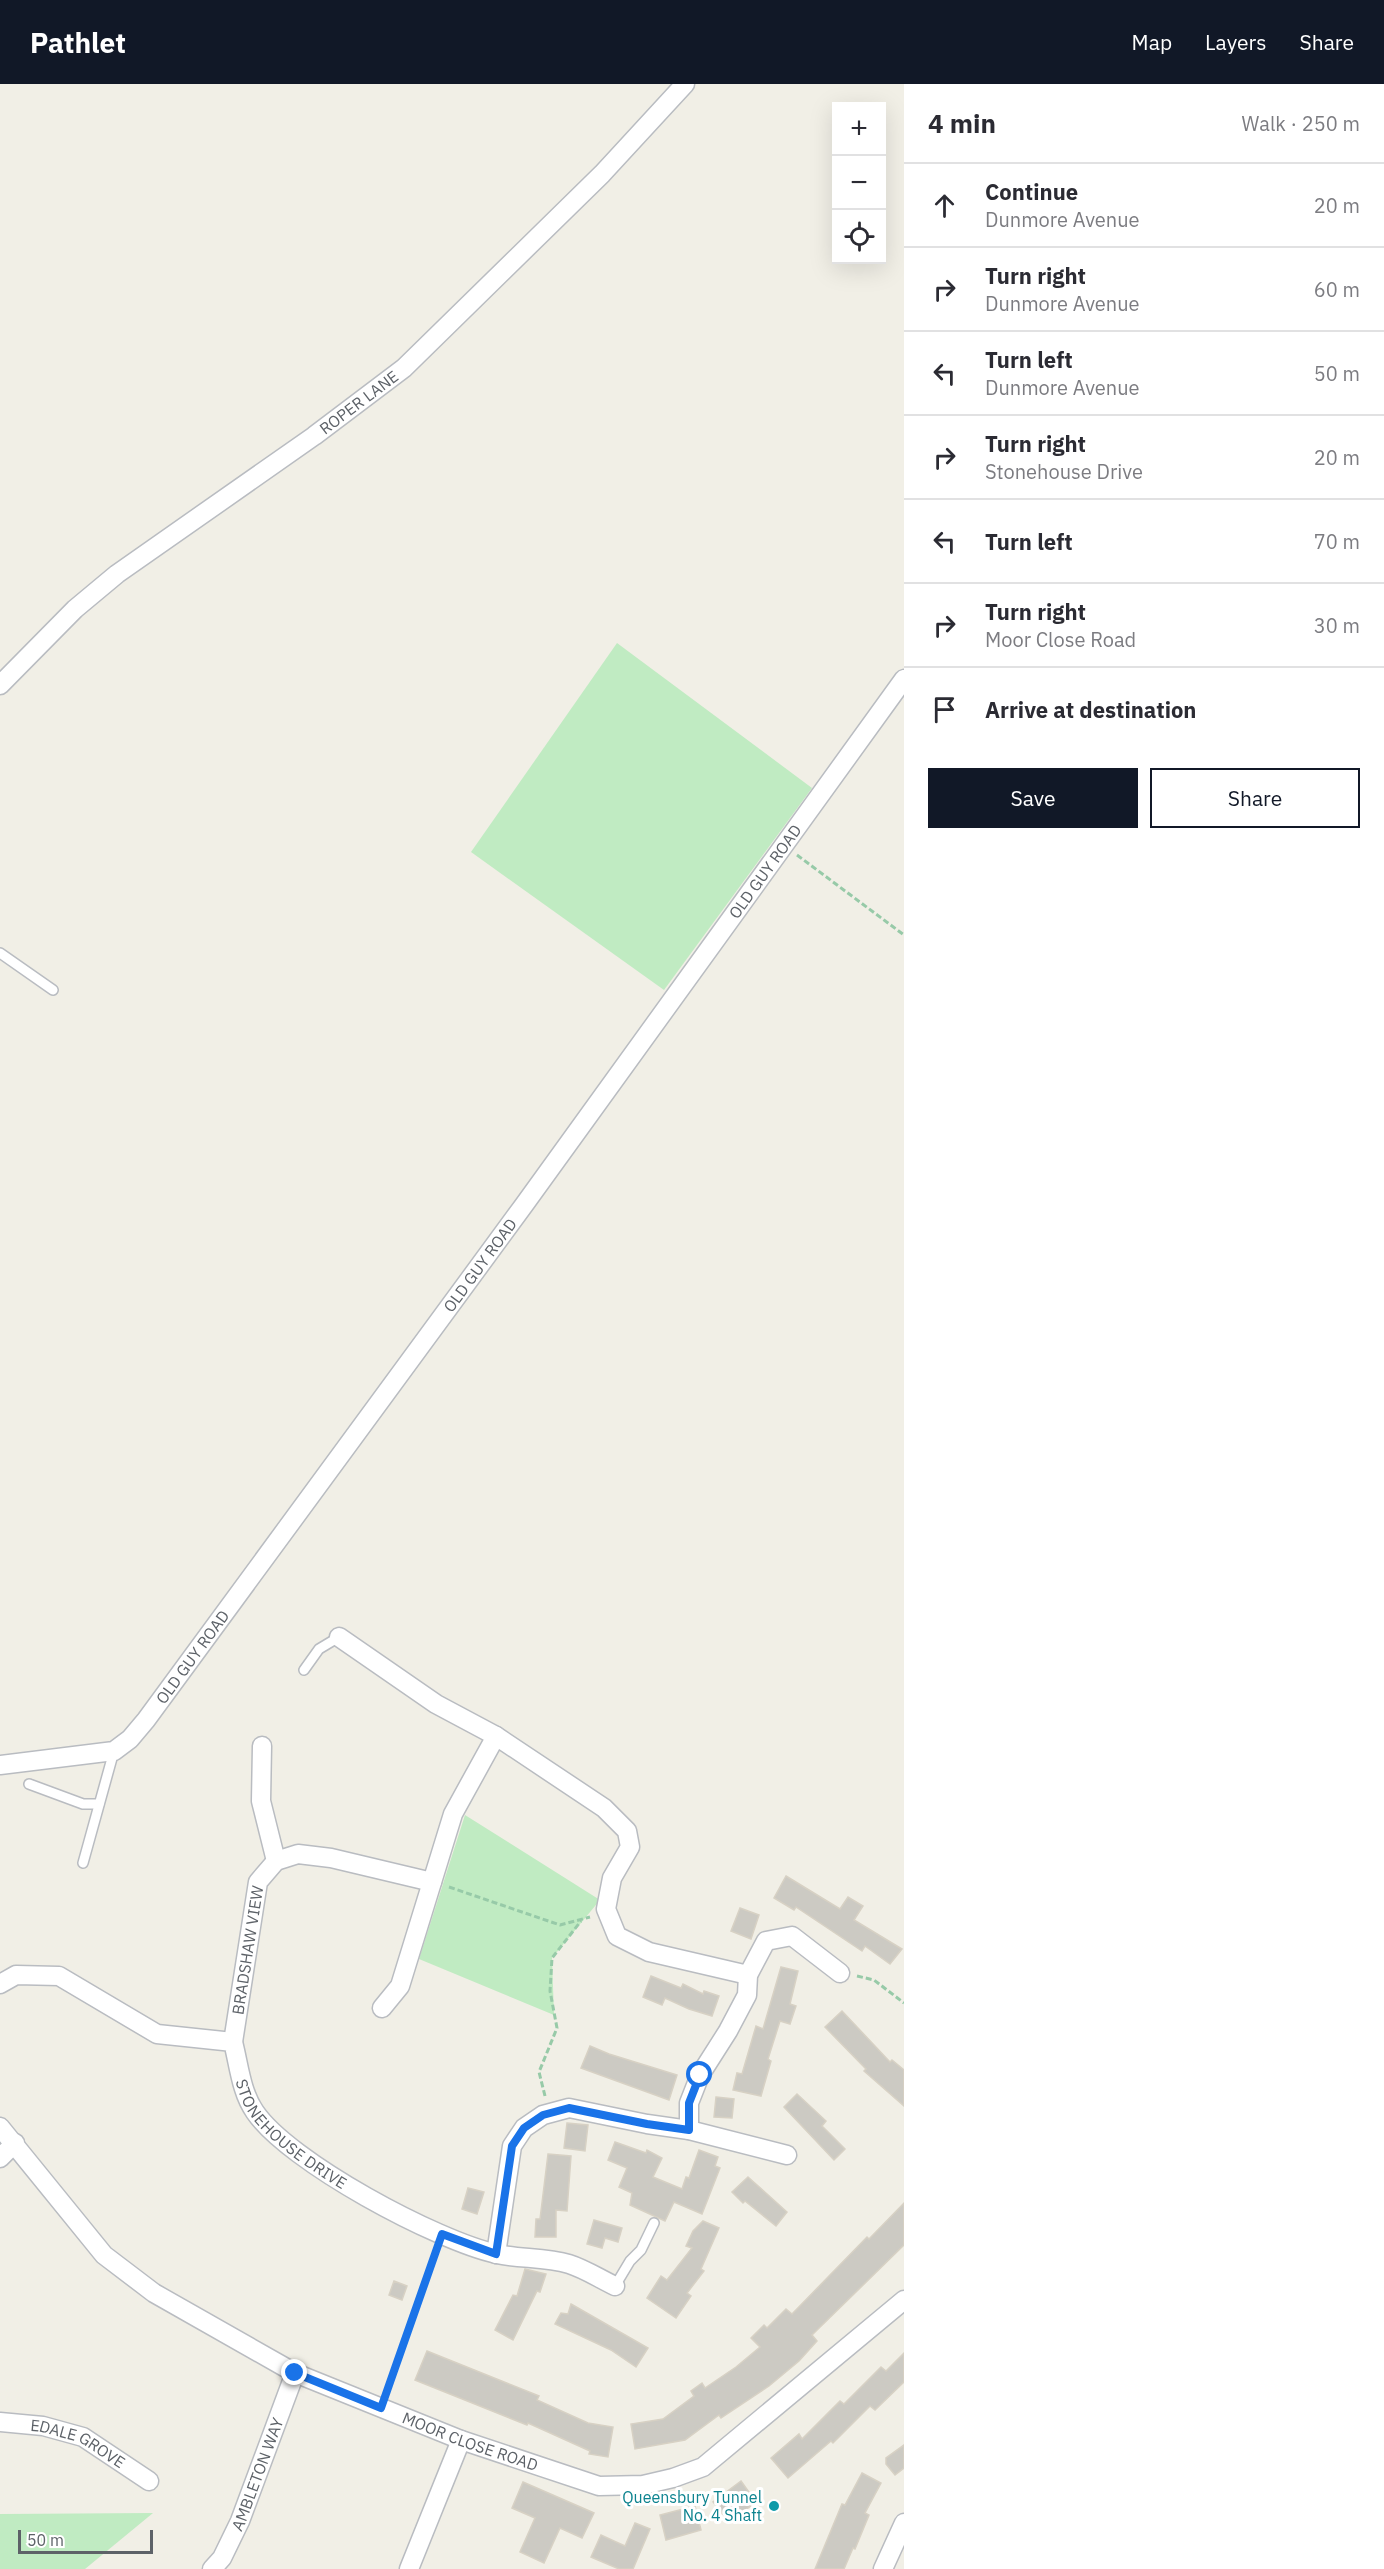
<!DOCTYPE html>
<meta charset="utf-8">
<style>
:root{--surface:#fff;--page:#f2f2f3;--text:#2b2b33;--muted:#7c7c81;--line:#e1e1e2;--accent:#111827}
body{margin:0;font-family:"IBM Plex Sans",sans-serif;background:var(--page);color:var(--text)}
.controls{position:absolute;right:18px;top:18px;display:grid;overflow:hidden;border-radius:0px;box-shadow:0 6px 24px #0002}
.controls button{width:54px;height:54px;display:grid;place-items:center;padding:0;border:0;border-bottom:2px solid var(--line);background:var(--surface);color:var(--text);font:30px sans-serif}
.scale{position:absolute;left:18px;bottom:15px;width:135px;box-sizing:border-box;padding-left:6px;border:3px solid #5d6268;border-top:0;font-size:16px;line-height:21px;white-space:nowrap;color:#5d6268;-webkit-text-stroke:4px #fff;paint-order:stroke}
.stop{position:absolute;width:18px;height:18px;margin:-14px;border:4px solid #1a73e8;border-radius:50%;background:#fff}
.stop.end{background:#1a73e8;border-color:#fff;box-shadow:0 2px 6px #0008}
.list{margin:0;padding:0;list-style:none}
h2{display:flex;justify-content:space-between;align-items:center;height:78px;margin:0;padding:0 24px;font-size:26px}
h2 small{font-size:20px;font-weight:400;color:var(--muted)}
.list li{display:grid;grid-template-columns:39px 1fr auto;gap:18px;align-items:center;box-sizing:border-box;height:84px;padding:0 24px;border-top:2px solid var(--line)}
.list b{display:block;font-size:22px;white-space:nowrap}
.list p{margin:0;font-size:20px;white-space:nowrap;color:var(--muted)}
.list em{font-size:20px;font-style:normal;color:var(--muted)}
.actions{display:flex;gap:12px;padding:18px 24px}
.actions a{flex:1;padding:14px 0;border:2px solid var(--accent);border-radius:0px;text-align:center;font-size:21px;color:var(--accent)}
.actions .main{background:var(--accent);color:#fff}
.icon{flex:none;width:33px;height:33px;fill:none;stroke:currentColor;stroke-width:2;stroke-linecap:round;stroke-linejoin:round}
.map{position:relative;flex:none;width:904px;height:2485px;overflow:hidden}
header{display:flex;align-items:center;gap:36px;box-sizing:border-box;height:84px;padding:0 30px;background:var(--accent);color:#fff}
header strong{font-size:28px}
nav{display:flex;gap:33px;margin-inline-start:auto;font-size:21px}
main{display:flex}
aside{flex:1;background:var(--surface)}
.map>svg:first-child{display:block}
</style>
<header>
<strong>Pathlet</strong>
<nav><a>Map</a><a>Layers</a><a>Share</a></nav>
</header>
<main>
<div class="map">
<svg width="904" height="2485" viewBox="0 0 904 2485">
<rect width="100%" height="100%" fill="#f1efe6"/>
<g fill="#c0ebc2">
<path d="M617 559 812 704 664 906 471 768Z"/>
<path d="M465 1731 600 1816 552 1874 554 1931 419 1875Z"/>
<path d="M153 2429 85 2485H0V2430Z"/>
</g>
<g fill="#cccac3" stroke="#d7d1c4" stroke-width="1.5">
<path d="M786 1792 840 1825 848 1813 863 1822 854 1836 902 1865 890 1880 865 1862 862 1867 796 1823 794 1826 774 1814Z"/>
<path d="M740 1824 759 1831 751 1855 731 1847Z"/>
<path d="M781 1883 798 1887 790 1920 796 1922 790 1940 780 1937 768 1975 771 1977 761 2012 733 2006 737 1989 742 1990 756 1942 763 1945Z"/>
<path d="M651 1892 681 1904 683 1900 703 1910 704 1907 719 1912 712 1932 689 1925 665 1914 662 1921 643 1913Z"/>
<path d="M842 1927 890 1978 892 1976 904 1986V2022L864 1987 866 1985 825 1943Z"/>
<path d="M590 1962 609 1970 677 1991 669 2016 581 1984Z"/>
<path d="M797 2010 826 2037 822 2042 845 2065 834 2076 784 2023Z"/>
<path d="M716 2013 734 2015 732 2034 714 2033Z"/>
<path d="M567 2039 588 2041 585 2067 564 2064Z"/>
<path d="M615 2058 646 2069 647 2066 662 2074 653 2093 682 2105 686 2093 689 2094 699 2066 718 2073 715 2082 720 2084 702 2130 674 2118 665 2137 630 2121 632 2109 619 2103 627 2084 608 2076Z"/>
<path d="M548 2070 571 2072 567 2127 556 2126V2153H535L536 2135H540Z"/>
<path d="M748 2093 787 2128 776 2142 745 2117 743 2119 732 2108Z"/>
<path d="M468 2104 484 2108 477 2130 462 2125Z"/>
<path d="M904 2119V2161L812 2251 817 2257 799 2277 769 2302 721 2334 719 2331 685 2356 635 2365 631 2340 663 2335 694 2312 691 2307 702 2299 705 2304 736 2283 760 2263 751 2254 764 2241 767 2244 786 2225 792 2230 867 2153 869 2155Z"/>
<path d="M594 2136 622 2144 618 2158 605 2154 602 2164 587 2160Z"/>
<path d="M703 2137 719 2144 701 2185 704 2187 687 2209 691 2212 676 2234 647 2214 661 2192 667 2196 692 2164 686 2162 693 2147Z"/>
<path d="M525 2185 546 2190 540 2208 537 2207 513 2256 495 2246 513 2211 517 2212Z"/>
<path d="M394 2197 407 2202 402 2216 389 2211Z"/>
<path d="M571 2220 648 2264 636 2283 611 2266 555 2240 561 2229 568 2230Z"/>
<path d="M427 2267 539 2312 537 2316 588 2339 613 2343 608 2373 589 2370 590 2367 528 2339 527 2341 415 2296Z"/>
<path d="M904 2269V2298L875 2326 870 2322 833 2359 831 2357 788 2394 771 2374 799 2350 802 2355 840 2317 844 2320 881 2283 886 2287Z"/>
<path d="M904 2361V2384L895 2391 886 2380V2374Z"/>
<path d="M862 2389 881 2399 865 2429 869 2431 855 2465 853 2464 844 2485H815L842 2420 845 2421Z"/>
<path d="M741 2397 756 2418 729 2438 713 2418Z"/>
<path d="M523 2398 594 2429 582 2454 560 2444 544 2479 520 2468 535 2434 512 2424Z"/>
<path d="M695 2422 701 2446 666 2456 660 2431Z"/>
<path d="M635 2439 650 2445 633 2485H619L591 2473 601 2451 625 2462Z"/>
</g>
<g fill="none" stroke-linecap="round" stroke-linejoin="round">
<g stroke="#b9bcc1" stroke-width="12">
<g id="service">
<path d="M0 869 53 906"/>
<path d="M304 1586 319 1565 339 1553"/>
<path d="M29 1700 83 1720H99"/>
<path d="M83 1779 114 1667"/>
<path d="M615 2202 630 2177 641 2166 654 2139"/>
</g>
</g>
<g stroke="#b9bcc1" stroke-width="21">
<g id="minor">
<path id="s1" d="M0 601 75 525 117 490 314 352 404 284 602 90 685 0"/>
<path d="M339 1553 436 1620 496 1652 604 1724 627 1747 630 1763 612 1794 606 1825 617 1852 649 1868 748 1891"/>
<path d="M262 1662 261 1717 276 1777"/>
<path id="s2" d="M0 1681 114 1667 130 1655 146 1636 524 1121 904 595"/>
<path id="s3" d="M0 1900 16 1891 59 1892 157 1950 233 1958C239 1981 241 2008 255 2028 289 2078 437 2157 497 2170 520 2175 546 2173 569 2180 585 2185 600 2195 615 2202"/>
<path d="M382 1924 400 1902 453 1730 496 1652"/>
<path id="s4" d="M233 1958 258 1798 276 1777 298 1770 331 1774 432 1798"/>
<path id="s5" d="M0 2043 104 2171 154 2209 295 2289 461 2356 599 2402 643 2401 673 2394 703 2383 904 2216"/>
<path d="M689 2046V2019L700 1991 728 1947 747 1911 748 1891 766 1857 792 1852 840 1889"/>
<path d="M0 2074 15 2059"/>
<path d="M496 2170 512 2062 524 2044 543 2031 569 2024 647 2040 689 2046 787 2071"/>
<path id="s6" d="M0 2338 43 2342 83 2353 149 2397"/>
<path id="s7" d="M212 2485 222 2474 240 2437 295 2289"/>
<path d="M409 2485 461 2356"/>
<path d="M883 2485 904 2439"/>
</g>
</g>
<g stroke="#97caa8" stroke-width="3" stroke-dasharray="6 3" stroke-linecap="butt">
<path d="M797 771 904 851"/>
<path d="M449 1803 560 1841 590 1833"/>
<path d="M857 1892 874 1896 904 1919"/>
<path d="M545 2012 539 1988 557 1944 550 1907 552 1874 581 1837"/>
<path d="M387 2308 436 2167"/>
</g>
<use href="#service" stroke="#fff" stroke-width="9"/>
<use href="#minor" stroke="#fff" stroke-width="18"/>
</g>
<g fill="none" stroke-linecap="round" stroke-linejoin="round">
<path stroke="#1a73e8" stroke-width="8" d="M295 2289 381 2324 442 2150 496 2170 512 2062 524 2044 543 2031 569 2024 647 2040 689 2046V2019L700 1991"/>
</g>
<circle fill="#0f9aa8" stroke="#fff" stroke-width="2" cx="774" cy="2422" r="6"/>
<g text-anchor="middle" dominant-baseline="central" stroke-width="6" stroke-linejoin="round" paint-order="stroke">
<g font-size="16" fill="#5d6268" stroke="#fff">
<text stroke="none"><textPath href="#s1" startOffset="458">ROPER LANE</textPath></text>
<text stroke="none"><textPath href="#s2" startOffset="1210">OLD GUY ROAD</textPath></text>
<text stroke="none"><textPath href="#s2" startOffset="724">OLD GUY ROAD</textPath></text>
<text stroke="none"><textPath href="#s2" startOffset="238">OLD GUY ROAD</textPath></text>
<text stroke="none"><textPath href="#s4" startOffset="93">BRADSHAW VIEW</textPath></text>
<text stroke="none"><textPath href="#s3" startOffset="366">STONEHOUSE DRIVE</textPath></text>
<text stroke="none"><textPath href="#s5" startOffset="578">MOOR CLOSE ROAD</textPath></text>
<text stroke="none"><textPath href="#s6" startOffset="82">EDALE GROVE</textPath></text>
<text stroke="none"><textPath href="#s7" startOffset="106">AMBLETON WAY</textPath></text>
</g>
<g font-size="16" fill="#0d838f" stroke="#fff" text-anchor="end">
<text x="762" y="2413">Queensbury Tunnel<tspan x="762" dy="18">No. 4 Shaft</tspan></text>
</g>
</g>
</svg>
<div class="controls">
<button>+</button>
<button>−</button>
<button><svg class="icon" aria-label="locate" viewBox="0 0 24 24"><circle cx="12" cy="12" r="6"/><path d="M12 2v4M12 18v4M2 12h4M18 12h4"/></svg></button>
</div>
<div class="scale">50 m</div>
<div class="stop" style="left:700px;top:1991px"></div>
<div class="stop end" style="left:295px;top:2289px"></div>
</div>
<aside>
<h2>4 min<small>Walk · 250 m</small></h2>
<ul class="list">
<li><svg class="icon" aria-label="ahead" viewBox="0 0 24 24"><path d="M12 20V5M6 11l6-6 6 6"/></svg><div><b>Continue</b><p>Dunmore Avenue</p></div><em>20 m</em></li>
<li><svg class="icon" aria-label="right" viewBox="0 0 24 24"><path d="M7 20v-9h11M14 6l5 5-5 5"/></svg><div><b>Turn right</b><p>Dunmore Avenue</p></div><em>60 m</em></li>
<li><svg class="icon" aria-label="left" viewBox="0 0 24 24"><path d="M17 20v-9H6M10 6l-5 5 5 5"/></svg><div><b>Turn left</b><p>Dunmore Avenue</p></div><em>50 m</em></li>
<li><svg class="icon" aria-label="right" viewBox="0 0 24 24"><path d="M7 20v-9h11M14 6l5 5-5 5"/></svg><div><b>Turn right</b><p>Stonehouse Drive</p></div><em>20 m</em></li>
<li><svg class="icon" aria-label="left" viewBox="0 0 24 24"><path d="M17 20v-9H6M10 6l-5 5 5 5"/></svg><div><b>Turn left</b></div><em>70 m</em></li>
<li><svg class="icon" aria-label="right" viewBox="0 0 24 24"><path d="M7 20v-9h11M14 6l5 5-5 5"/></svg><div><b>Turn right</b><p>Moor Close Road</p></div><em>30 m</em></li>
<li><svg class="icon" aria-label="arrive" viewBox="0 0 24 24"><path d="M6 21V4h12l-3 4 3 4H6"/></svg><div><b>Arrive at destination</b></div></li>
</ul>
<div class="actions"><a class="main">Save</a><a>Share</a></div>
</aside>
</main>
